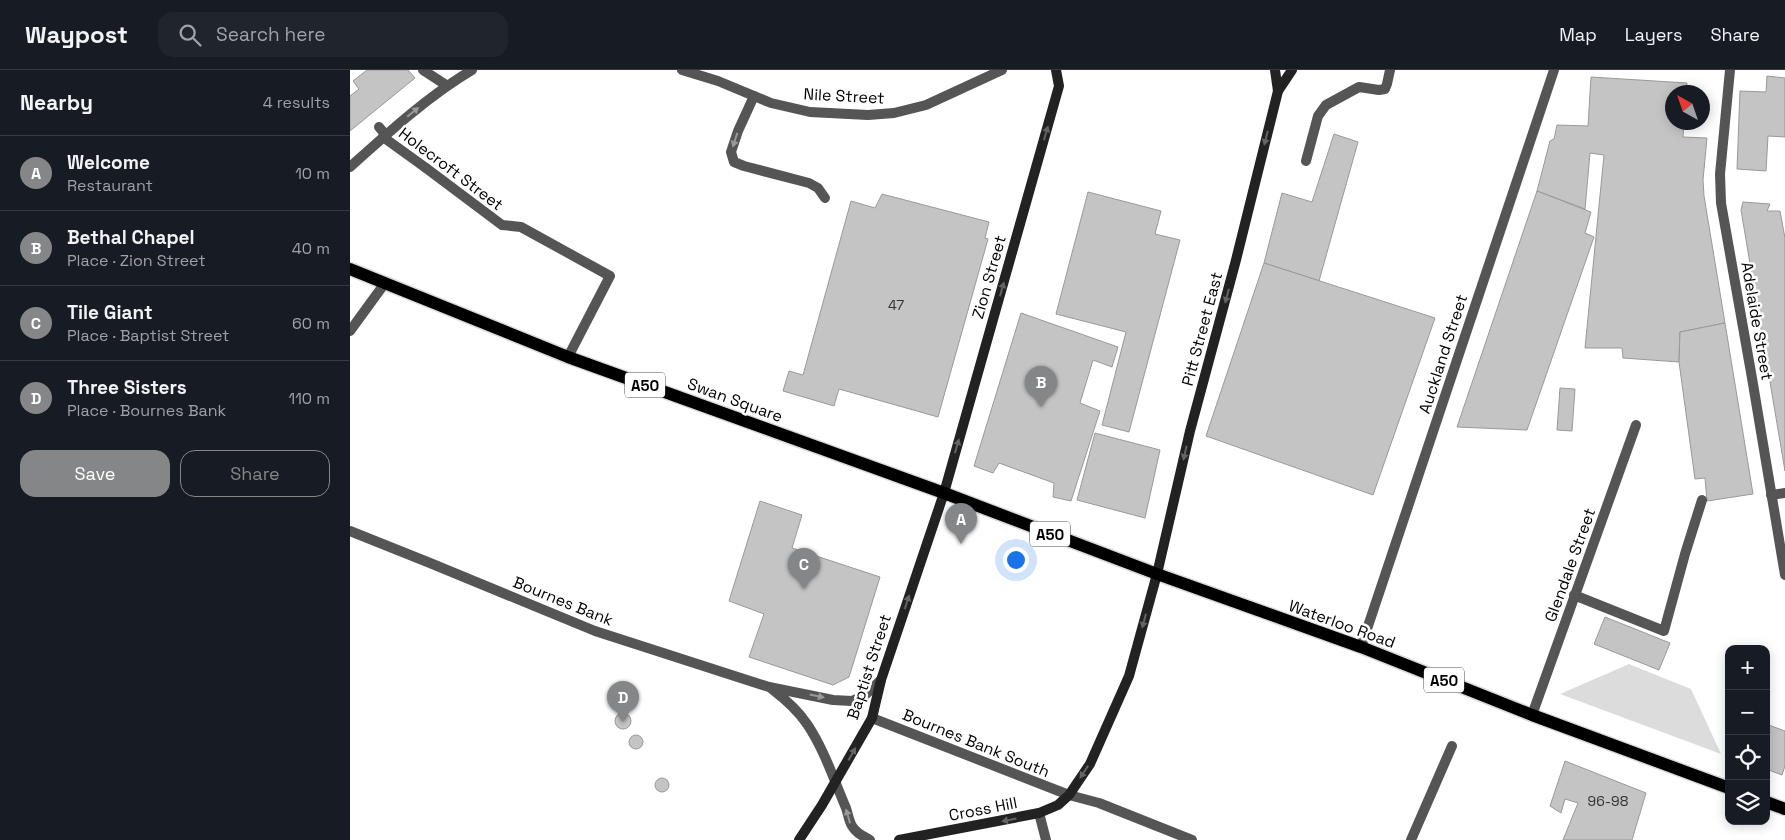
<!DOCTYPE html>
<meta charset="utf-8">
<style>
:root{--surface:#171b24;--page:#20242c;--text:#f1f3f6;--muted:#9ea1a6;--line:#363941;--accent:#858687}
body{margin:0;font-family:"Space Grotesk",sans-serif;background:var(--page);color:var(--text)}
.controls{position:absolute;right:15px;bottom:15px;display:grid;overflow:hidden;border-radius:10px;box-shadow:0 2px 12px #0003}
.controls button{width:45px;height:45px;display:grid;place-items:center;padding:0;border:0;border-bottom:1px solid var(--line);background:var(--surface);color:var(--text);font:25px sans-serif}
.compass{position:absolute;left:1315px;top:15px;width:45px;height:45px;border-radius:50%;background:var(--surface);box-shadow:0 2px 12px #0003;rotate:320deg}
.you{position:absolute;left:665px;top:489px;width:18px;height:18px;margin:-12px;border:4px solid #fff;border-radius:50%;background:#1a73e8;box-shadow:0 0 0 8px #1a73e833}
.badge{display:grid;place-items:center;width:32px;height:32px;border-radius:50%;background:var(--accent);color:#fff;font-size:16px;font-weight:700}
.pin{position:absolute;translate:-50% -41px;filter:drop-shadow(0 1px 2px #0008)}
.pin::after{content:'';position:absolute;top:26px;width:18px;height:15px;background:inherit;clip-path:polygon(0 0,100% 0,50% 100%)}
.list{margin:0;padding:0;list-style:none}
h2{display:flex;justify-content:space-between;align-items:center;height:65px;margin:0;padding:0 20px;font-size:21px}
h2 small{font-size:16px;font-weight:400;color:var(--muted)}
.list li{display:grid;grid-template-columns:32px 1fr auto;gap:15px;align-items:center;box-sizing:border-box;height:75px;padding:0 20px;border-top:1px solid var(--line)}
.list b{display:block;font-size:19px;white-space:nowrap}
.list p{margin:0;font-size:16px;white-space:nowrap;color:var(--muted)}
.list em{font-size:16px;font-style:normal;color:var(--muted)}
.actions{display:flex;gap:10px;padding:15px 20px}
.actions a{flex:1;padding:11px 0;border:1px solid var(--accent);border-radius:15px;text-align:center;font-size:18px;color:var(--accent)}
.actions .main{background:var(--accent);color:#fff}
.icon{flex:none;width:28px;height:28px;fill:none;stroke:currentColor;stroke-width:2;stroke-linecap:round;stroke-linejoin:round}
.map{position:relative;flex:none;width:1435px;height:770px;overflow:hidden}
header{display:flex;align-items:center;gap:30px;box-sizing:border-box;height:70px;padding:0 25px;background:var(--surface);border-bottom:1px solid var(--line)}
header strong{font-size:24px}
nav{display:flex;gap:28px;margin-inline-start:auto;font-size:18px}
.search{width:350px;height:45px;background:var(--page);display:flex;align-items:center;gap:12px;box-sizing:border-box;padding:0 18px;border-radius:15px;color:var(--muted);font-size:19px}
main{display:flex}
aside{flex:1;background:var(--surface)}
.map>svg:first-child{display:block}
</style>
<header>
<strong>Waypost</strong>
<div class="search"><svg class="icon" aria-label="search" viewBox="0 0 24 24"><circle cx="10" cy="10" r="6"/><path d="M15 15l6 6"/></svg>Search here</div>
<nav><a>Map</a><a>Layers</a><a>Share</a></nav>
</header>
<main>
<aside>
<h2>Nearby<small>4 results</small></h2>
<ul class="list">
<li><span class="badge">A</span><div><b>Welcome</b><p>Restaurant</p></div><em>10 m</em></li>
<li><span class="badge">B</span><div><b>Bethal Chapel</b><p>Place · Zion Street</p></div><em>40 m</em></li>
<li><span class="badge">C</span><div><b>Tile Giant</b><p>Place · Baptist Street</p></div><em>60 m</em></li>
<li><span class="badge">D</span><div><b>Three Sisters</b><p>Place · Bournes Bank</p></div><em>110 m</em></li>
</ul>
<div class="actions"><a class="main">Save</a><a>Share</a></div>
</aside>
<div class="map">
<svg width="1435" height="770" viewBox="0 0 1435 770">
<rect width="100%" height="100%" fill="#fff"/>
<path fill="#dcdcdc" d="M1279 594 1341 619 1371 684 1210 624Z"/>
<g fill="#c4c4c4" stroke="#999">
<path d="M17 0H58L65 8 0 61V26L9 19 3 11Z"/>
<path d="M1417 6 1435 8V67L1418 66 1416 101 1387 99 1390 21 1416 22Z"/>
<path d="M1241 7 1337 13 1336 22H1322V52H1334L1333 67 1357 68 1353 110 1354 126 1375 253 1330 262 1329 292 1273 288 1272 278H1235L1254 85 1240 83 1235 139 1187 121 1200 71 1204 69 1207 55 1238 56Z"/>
<path d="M984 64 1008 72 969 211 914 193 932 123 962 132Z"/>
<path d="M1187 121 1241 142 1235 163 1244 167 1177 360 1107 357Z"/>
<path d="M738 122 811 141 805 164 830 170 779 362 752 355 776 262 706 244Z"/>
<path d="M532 124 639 152 635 168 638 169 588 347 489 319 484 336 433 321 439 301 453 305 501 131 525 138Z"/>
<path d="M1393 132 1420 134 1417 141H1430L1435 168V401L1391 140Z"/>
<path d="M914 193 1085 248 1023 425 856 366Z"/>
<path d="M671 243 768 277 762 297 743 290 730 333 750 341 721 431 703 427 704 413 649 393 643 403 624 396Z"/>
<path d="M1375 253 1403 424 1357 431 1355 408 1345 409 1329 292 1330 262Z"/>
<path d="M1210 318 1225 319 1222 361 1207 360Z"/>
<path d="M745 363 810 380 795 448 727 430Z"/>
<path d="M410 431 452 445 442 478 530 507 499 607 483 615 399 587 414 544 379 531Z"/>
<path d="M1255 547 1320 573 1309 600 1244 574Z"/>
<circle cx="273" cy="651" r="8"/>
<path d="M1416 654 1435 661V696L1432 705 1416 699Z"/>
<circle cx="286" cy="672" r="7"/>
<path d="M1215 691 1296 723 1282 770H1213L1228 733 1215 729 1211 743 1200 736Z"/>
<circle cx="312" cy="715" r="7"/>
</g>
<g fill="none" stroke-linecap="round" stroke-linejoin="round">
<g stroke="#dbdbdb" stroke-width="15">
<g id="primary">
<path d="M0 199 218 287 594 423 807 504 1011 577 1182 645 1379 718"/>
<path d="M1416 732 1435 739"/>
</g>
</g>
<g stroke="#555" stroke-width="10">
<path d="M73 0 96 15"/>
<path d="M404 26 388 61 381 82 384 92 394 96 459 113 468 118 475 128"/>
<path d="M29 57 35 64"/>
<path d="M956 91 968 46 976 35 1009 17 1029 20 1035 19 1037 14 1040 0"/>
<path d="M1224 525 1314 561 1335 484 1352 430"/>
<path d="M689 743 696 770"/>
<path d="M1061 770 1102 676"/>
</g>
<path stroke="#555" stroke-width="10" d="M33 67 76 98"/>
<g stroke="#555" stroke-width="10">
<path d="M1380 0 1370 104 1371 133 1402 308 1435 505"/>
<path d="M76 98 152 155 171 157 260 206 218 287"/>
<path d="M0 261 35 213"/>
<path d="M1421 425 1435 423"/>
<path d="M0 461 80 493 245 561 419 617 483 630 502 631 515 625 531 610"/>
<path d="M1011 577 1204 0"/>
<path d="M422 619C435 629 447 639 457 654 474 679 484 710 496 738 498 744 499 751 502 756 506 763 513 766 520 770"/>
<path d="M1182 645 1286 355"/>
<path d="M522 648 719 725 749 733 842 770"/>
</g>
<g stroke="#555" stroke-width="10">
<path d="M332 0 368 11 421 33 460 42 518 45 544 43 576 35 652 0"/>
<path d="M0 97C39 62 77 27 122 0"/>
</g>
<g stroke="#222" stroke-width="10">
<path d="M925 0 928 21"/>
<path d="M449 770 472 735 522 648 531 610 594 423 709 16 706 0"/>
<path d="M549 770 689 743 708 735 719 725 740 694 779 606 807 504 840 361 886 190 928 21 942 0"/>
</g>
<use href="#primary" stroke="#000" stroke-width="12"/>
</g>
<defs><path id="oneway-solid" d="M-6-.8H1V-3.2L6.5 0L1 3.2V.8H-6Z" transform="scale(1.25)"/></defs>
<g fill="#999">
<use href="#oneway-solid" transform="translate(63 42) rotate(-39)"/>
<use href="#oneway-solid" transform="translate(385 70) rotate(108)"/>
<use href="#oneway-solid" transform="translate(467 626) rotate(12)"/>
<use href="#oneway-solid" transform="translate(498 746) rotate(-106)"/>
</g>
<g fill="#646464">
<use href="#oneway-solid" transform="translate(696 63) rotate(-74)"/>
<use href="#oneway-solid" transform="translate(916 68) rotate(104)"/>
<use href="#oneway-solid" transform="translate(652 219) rotate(-74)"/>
<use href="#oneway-solid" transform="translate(877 226) rotate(105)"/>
<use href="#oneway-solid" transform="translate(607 376) rotate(-74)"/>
<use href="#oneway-solid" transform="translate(835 383) rotate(103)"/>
<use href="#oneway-solid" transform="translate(557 532) rotate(-72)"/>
<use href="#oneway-solid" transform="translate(794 551) rotate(105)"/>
<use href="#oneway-solid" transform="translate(502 684) rotate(-61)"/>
<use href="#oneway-solid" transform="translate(734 702) rotate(124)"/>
<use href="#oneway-solid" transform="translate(659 750) rotate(169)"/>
</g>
<g text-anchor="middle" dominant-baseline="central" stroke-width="5" stroke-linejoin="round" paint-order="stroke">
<g font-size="14" fill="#313131">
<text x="546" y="235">47</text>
<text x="1258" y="731">96-98</text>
</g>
<g fill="#fff" stroke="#4c4c4c" stroke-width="1">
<rect x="275" y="302.5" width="40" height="25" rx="4"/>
<rect x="680" y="451.5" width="40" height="25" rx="4"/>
<rect x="1074" y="597.5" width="40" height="25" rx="4"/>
</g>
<g font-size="15" font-weight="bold" fill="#000">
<text x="295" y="315">A50</text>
<text x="700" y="464">A50</text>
<text x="1094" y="610">A50</text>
</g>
<g font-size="16" fill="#000" stroke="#fff">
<text transform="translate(494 26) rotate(3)">Nile Street</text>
<text transform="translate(101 99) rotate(37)">Holecroft Street</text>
<text transform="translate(639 207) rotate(-74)">Zion Street</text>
<text transform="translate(1407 251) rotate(80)">Adelaide Street</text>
<text transform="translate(852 259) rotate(-75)">Pitt Street East</text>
<text transform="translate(1093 284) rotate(-72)">Auckland Street</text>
<text transform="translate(385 330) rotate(20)">Swan Square</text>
<text transform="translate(1220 495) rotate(-70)">Glendale Street</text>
<text transform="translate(213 531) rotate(22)">Bournes Bank</text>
<text transform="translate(992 554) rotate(20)">Waterloo Road</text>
<text transform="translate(519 597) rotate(-72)">Baptist Street</text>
<text transform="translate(626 673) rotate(22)">Bournes Bank South</text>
<text transform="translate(633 739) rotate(-11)">Cross Hill</text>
</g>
</g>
</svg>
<div class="controls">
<button>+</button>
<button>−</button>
<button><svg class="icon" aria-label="locate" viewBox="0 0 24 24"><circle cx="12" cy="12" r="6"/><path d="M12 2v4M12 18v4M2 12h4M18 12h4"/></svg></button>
<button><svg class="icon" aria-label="layers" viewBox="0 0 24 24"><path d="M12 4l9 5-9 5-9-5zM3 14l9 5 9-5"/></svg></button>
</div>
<svg class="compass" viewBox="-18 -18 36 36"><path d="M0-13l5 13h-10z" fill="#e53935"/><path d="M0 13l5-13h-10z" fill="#9ea1a6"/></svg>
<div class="you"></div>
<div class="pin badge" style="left:611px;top:474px">A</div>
<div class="pin badge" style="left:691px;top:337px">B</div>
<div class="pin badge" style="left:454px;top:519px">C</div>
<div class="pin badge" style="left:273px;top:652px">D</div>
</div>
</main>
